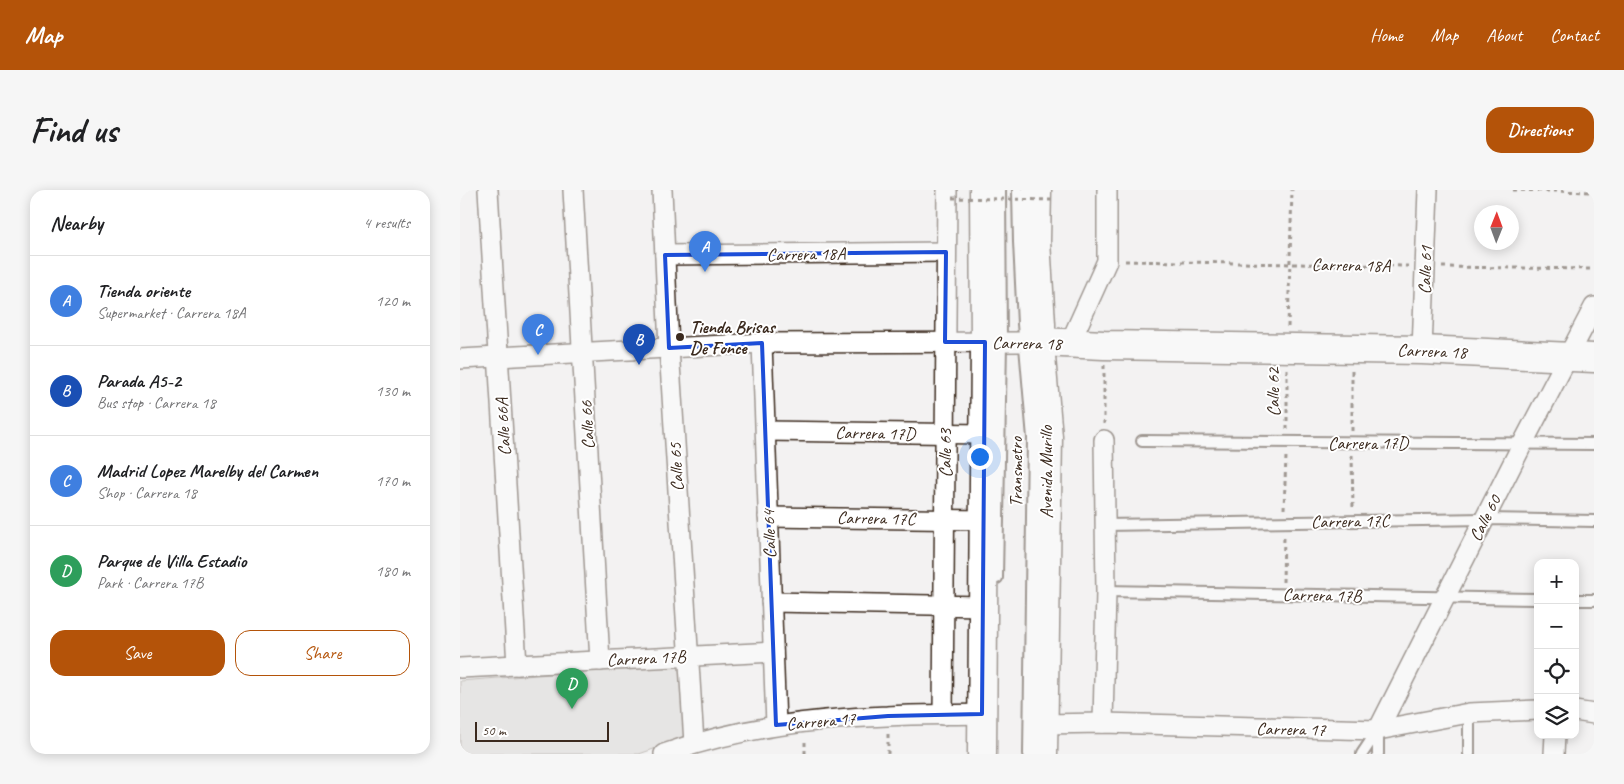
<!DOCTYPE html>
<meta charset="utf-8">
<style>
:root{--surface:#fff;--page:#f6f6f6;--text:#202124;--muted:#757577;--line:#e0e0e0;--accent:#b45309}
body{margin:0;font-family:Caveat,sans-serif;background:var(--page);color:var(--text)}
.controls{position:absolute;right:15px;bottom:15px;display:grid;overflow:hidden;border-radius:10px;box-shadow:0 2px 12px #0003}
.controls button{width:45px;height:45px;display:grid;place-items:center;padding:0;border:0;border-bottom:1px solid var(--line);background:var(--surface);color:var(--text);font:25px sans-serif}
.compass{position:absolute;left:1014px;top:15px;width:45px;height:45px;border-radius:50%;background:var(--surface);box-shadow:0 2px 12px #0003;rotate:1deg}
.scale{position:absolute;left:15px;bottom:12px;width:134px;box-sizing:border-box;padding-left:5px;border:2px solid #3b2a1e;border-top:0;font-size:14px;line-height:18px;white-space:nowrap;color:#3b2a1e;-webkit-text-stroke:4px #fff;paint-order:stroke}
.you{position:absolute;left:519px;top:266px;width:18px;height:18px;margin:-12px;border:4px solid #fff;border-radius:50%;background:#1a73e8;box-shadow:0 0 0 8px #1a73e833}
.badge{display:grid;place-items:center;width:32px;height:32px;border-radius:50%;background:var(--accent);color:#fff;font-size:16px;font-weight:700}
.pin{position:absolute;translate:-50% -41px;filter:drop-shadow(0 1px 2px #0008)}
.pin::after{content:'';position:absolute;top:26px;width:18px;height:15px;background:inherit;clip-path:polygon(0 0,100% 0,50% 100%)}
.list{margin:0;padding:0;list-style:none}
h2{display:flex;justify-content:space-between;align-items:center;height:65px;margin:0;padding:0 20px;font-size:21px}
h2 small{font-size:16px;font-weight:400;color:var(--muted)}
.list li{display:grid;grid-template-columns:32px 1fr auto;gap:15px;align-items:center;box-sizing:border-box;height:90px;padding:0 20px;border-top:1px solid var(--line)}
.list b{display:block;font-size:19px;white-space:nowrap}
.list p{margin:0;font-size:16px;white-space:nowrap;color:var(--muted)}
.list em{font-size:16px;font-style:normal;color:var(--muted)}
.actions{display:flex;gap:10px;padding:15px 20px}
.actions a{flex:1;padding:11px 0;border:1px solid var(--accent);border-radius:15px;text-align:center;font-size:18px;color:var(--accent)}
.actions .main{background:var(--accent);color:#fff}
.icon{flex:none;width:28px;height:28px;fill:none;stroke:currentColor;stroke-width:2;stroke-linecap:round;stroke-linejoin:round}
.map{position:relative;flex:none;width:1134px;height:564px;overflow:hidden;border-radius:15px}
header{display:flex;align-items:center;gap:30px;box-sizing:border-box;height:70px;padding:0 25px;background:var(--accent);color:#fff}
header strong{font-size:24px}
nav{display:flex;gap:28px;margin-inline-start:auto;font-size:18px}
.intro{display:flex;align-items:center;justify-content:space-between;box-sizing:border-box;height:120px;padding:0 30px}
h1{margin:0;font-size:35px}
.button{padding:12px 22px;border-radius:15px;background:var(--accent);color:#fff;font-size:18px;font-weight:700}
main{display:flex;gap:30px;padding:0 30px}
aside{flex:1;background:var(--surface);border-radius:15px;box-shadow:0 2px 12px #0003}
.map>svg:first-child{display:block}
</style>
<header>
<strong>Map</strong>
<nav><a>Home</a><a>Map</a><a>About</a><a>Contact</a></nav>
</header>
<div class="intro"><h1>Find us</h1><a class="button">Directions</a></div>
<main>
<aside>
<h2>Nearby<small>4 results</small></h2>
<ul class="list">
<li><span class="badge" style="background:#3f7fe0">A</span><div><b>Tienda oriente</b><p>Supermarket · Carrera 18A</p></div><em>120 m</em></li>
<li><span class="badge" style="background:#1a4fb4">B</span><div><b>Parada A5-2</b><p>Bus stop · Carrera 18</p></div><em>130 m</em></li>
<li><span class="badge" style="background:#3f7fe0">C</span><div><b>Madrid Lopez Marelby del Carmen</b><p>Shop · Carrera 18</p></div><em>170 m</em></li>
<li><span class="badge" style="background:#2e9e5b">D</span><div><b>Parque de Villa Estadio</b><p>Park · Carrera 17B</p></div><em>180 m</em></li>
</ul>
<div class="actions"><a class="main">Save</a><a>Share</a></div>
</aside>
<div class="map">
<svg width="1134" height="564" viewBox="0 0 1134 564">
<rect width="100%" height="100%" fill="#f3f2f2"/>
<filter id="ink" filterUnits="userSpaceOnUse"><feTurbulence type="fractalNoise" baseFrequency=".02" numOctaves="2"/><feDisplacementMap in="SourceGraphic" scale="10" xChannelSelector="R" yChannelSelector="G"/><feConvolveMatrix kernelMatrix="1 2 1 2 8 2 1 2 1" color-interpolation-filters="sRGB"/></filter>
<g filter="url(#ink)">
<path fill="#d8d5d2" stroke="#8a8078" d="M220 474 226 548 179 564H0V491Z"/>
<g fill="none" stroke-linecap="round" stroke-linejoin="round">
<g stroke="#3b2a1e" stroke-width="14">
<g id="lane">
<path d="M558 0 559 52 563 134 573 248 569 564"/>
<path d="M682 251 1134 254"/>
<path d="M645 335 1025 329 1134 331"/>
<path d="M537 388 541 152 540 0"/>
<path d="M646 401 1078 409"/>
<path d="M1115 410H1134"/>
<path d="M902 564 918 540"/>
<path d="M918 564V540"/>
<path d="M1009 564V523"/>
</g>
</g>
<g stroke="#3b2a1e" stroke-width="22">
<g id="street">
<path d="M28 0 57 475"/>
<path d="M113 0 140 471"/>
<path d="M202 0 209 158 234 553"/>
<path d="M205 65 486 62"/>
<path d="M302 153 316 535"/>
<path d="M610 153 647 71V0"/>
<path d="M962 160 968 0"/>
<path d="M0 169 302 153 581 152"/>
<path d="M306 241 524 244"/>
<path d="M308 327 523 330"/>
<path d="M311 412 523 416"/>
<path d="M0 478 313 462"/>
<path d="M1115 521 1134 524"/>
<path d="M483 525 487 0"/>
<path d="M643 533 646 401 644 250"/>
<path d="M583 534 643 533 918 540 1009 523 1078 520"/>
<path d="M918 540 1063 253 1134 117"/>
<path d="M204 564C276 538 351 529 427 526 459 524 490 525 522 524"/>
<path d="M1094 564 1095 545"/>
</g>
</g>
<g stroke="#3b2a1e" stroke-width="31">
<path id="secondary" d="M581 152 644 155 962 160 1134 168"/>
</g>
<g stroke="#3b2a1e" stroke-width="31">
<g id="primary">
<path d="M577 0 576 51 581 134V167L588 247 583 564"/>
<path d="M522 564 525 152 524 0"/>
</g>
</g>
<g stroke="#3b2a1e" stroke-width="3" stroke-dasharray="4 4" stroke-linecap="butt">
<path d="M1053 0 1134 2"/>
<path d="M665 71 948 76"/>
<path d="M982 77 1134 79"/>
<path d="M828 137 832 0"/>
<path d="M644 175V234"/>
<path d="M827 239V178"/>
<path d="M892 241V180"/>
<path d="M892 265 893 318"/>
<path d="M824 319 826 266"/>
<path d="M823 392 824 346"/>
<path d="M345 564V550"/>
<path d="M428 564V544"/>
</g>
<use href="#lane" stroke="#fff" stroke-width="10"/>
<use href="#street" stroke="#fff" stroke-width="19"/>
<use href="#secondary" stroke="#fff" stroke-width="28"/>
<use href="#primary" stroke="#fff" stroke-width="28"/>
<path stroke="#3b2a1e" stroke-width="3" stroke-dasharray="4 4" stroke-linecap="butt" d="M492 8 594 10"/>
</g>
</g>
<path d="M0 0H1134V564H0ZM486 62 485 152H525L522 524 428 526 316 535 302 153 209 158 205 65Z" fill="#f3f2f2" fill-opacity=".55" fill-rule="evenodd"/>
<path fill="none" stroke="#1d4ed8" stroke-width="4" stroke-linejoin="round" d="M486 62 485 152H525L522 524 428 526 316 535 302 153 209 158 205 65Z"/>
<circle fill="#3b2a1e" stroke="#fff" stroke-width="2" cx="220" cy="147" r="5"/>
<g text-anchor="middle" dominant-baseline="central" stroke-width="4" stroke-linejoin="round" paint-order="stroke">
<g font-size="18" fill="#3b2a1e" stroke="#fff">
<text transform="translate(346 64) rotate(-1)">Carrera 18A</text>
<text transform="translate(891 75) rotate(1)">Carrera 18A</text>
<text transform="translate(965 80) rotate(-88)">Calle 61</text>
<text transform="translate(567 153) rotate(1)">Carrera 18</text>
<text transform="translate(972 161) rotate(2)">Carrera 18</text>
<text transform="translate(813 202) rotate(-90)">Calle 62</text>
<text transform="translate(127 235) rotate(-93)">Calle 66</text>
<text transform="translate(43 237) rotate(-93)">Calle 66A</text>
<text transform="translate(415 243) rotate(1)">Carrera 17D</text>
<text x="908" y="253">Carrera 17D</text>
<text transform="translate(485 263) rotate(-90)">Calle 63</text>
<text transform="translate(216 277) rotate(-93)">Calle 65</text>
<text transform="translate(556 282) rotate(-90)">Transmetro</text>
<text transform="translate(586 282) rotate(-90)">Avenida Murillo</text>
<text transform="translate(416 328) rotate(1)">Carrera 17C</text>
<text transform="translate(1025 328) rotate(-63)">Calle 60</text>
<text transform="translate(890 331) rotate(-1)">Carrera 17C</text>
<text transform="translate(309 344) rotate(-92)">Calle 64</text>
<text transform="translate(862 405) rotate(1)">Carrera 17B</text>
<text transform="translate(186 468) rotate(-3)">Carrera 17B</text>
<text transform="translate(361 531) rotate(-5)">Carrera 17</text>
<text transform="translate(831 539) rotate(1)">Carrera 17</text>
</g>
<g font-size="18" font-weight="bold" fill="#3b2a1e" stroke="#fff" text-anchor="start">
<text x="230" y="137">Tienda Brisas<tspan x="230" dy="21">De Fonce</tspan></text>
</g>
</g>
</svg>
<div class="controls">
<button>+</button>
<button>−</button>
<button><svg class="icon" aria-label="locate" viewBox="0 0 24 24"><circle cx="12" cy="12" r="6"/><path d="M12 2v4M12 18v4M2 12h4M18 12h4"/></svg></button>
<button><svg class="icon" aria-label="layers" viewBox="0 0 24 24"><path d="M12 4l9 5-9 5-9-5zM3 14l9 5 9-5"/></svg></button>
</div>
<svg class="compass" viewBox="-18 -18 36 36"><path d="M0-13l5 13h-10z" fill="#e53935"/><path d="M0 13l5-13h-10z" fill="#757577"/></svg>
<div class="scale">50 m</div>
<div class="you"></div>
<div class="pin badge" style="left:245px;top:82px;background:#3f7fe0">A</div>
<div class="pin badge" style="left:179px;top:175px;background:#1a4fb4">B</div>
<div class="pin badge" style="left:78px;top:165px;background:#3f7fe0">C</div>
<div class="pin badge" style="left:112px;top:519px;background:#2e9e5b">D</div>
</div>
</main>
